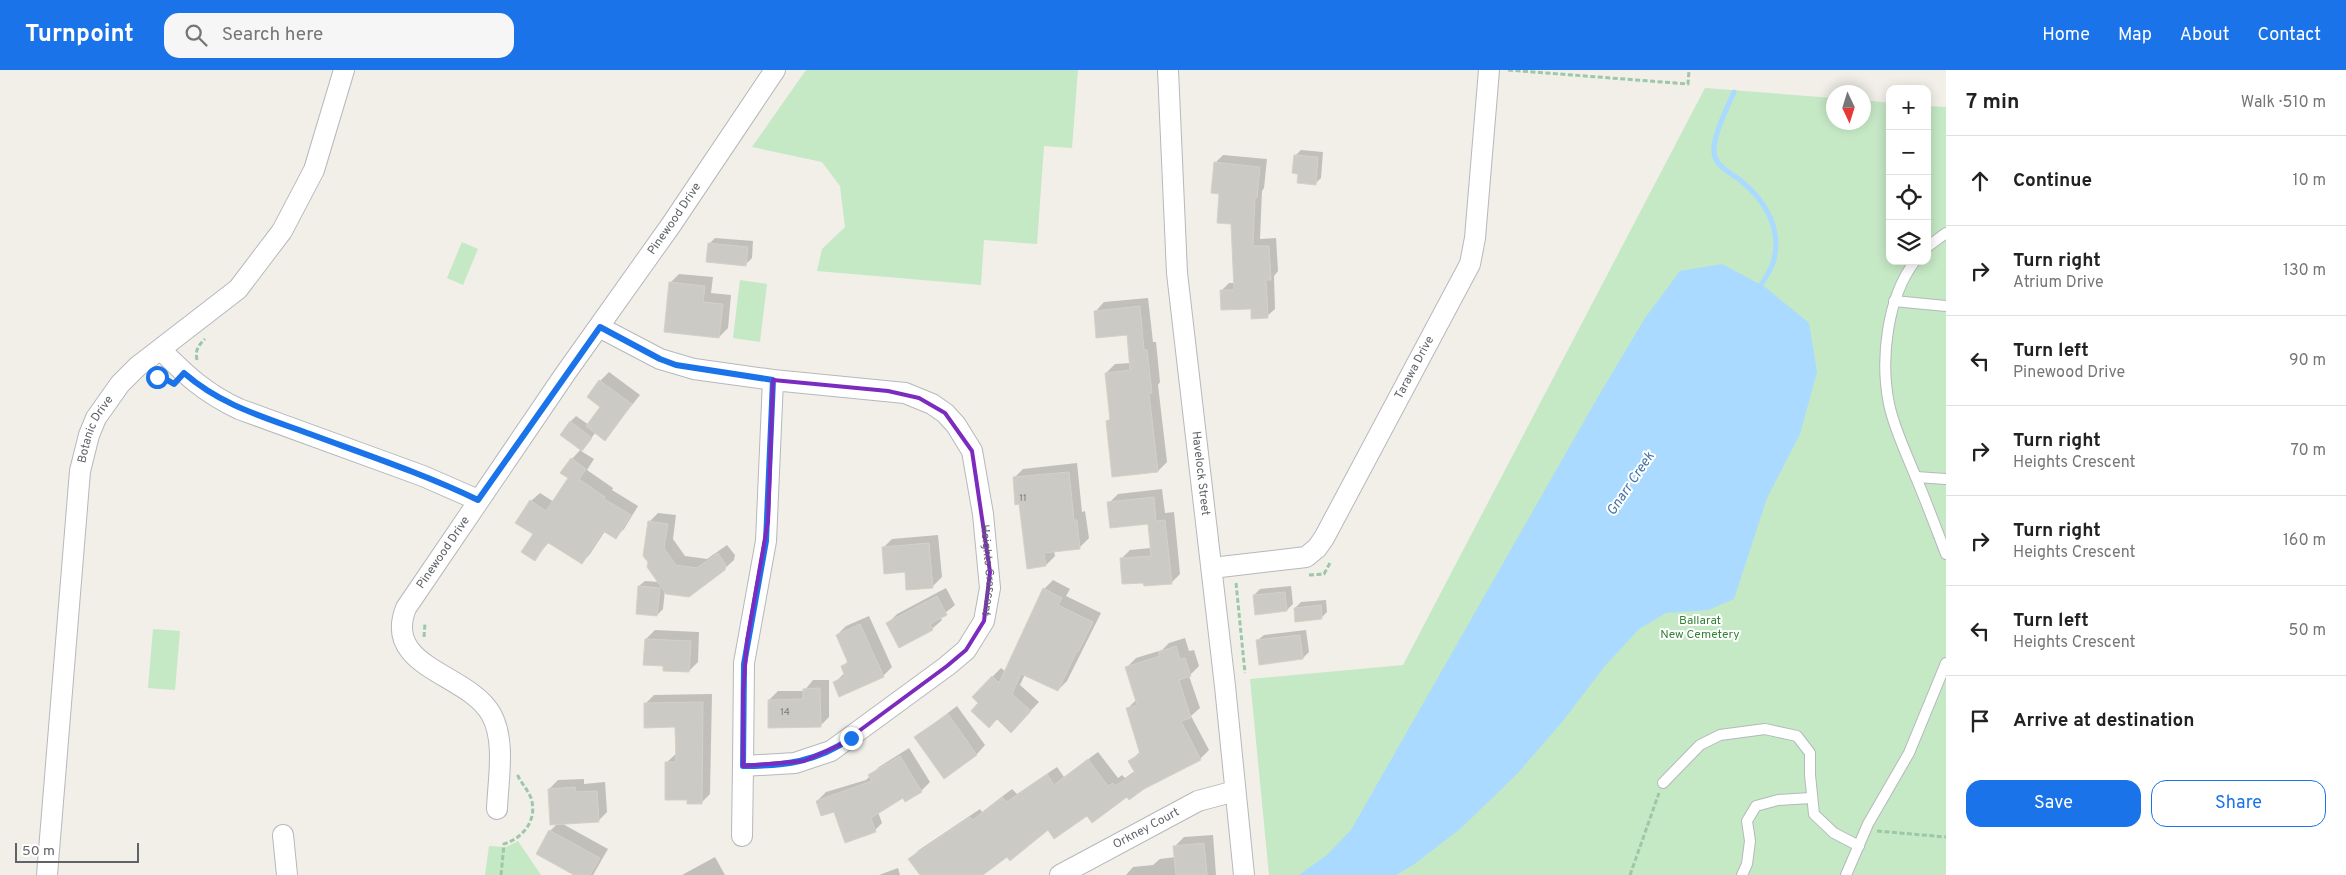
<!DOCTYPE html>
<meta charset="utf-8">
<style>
:root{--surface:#fff;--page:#f6f6f6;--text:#222;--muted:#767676;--line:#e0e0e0;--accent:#1a73e8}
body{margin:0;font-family:Overpass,sans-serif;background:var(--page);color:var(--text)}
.controls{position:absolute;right:15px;top:15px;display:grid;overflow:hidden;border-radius:10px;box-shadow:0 2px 12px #0003}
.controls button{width:45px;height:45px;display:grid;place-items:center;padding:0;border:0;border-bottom:1px solid var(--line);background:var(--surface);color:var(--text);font:25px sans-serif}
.compass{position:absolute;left:1826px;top:15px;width:45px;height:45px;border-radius:50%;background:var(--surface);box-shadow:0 2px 12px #0003;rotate:176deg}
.scale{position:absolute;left:15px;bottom:12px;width:124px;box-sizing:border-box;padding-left:5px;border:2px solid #5f6368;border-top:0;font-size:14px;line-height:18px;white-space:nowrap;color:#5f6368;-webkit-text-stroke:4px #fff;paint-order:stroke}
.stop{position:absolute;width:15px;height:15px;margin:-11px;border:4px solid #1a73e8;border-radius:50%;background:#fff}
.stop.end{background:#1a73e8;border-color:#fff;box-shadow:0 1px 5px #0008}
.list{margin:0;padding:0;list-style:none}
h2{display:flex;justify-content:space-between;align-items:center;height:65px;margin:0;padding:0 20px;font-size:21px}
h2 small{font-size:16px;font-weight:400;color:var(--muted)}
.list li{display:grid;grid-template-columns:32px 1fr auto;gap:15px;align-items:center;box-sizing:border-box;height:90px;padding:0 20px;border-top:1px solid var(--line)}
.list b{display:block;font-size:19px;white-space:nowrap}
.list p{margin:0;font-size:16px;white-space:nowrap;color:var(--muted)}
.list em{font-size:16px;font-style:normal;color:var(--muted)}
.actions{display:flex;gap:10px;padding:15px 20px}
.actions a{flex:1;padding:11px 0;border:1px solid var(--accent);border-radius:15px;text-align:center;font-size:18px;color:var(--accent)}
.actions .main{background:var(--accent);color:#fff}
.icon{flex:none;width:28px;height:28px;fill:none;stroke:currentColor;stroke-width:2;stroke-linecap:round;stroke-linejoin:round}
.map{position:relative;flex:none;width:1946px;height:805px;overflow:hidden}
header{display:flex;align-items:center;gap:30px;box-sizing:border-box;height:70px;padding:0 25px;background:var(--accent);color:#fff}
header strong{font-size:24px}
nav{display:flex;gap:28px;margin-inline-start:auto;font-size:18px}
.search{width:350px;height:45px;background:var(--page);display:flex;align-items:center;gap:12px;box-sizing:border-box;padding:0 18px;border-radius:15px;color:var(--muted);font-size:19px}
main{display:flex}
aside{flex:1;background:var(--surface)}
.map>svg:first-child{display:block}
</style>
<header>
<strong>Turnpoint</strong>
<div class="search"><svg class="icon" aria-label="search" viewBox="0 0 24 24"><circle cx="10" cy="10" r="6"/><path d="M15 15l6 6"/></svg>Search here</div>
<nav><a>Home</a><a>Map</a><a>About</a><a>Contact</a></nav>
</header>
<main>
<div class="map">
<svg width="1946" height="805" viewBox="0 0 1946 805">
<rect width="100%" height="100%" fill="#f1efe8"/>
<g fill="#c5e8c5">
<path d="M806 0H1078L1072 78 1044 76 1037 174 984 170 981 215 817 201 822 179 845 157 840 116 822 92 752 77Z"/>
<path d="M1705 18 1833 28 1834 52H1864V30L1890 33V191H1927V36L1946 37V805H1269L1250 609 1403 595Z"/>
<path d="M462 172 478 179 463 215 447 208Z"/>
<path d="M740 210 767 214 760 272 733 268Z"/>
<path d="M153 559 180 561 175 620 148 618Z"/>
<path d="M518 771 541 805H485L489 776 506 777Z"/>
</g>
<path fill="#aadaff" d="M1722 194 1765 217 1809 253 1817 302 1800 364 1767 428 1734 529 1708 540 1666 543 1639 559 1604 597 1563 651 1517 704 1460 759 1413 795 1396 805H1299L1327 785 1351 760 1595 332 1645 248 1680 201Z"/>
<g fill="#0003">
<path d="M1301 80 1323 82 1321 108 1315 114 1299 103 1295 86Z"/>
<path d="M1223 85 1267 89 1264 118 1262 121 1260 169 1276 168 1278 201 1274 206 1275 239 1267 246 1221 221 1229 213H1235L1232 153 1220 123 1216 92Z"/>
<path d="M715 168 753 171 752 188 746 194 709 174Z"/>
<path d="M679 204 713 207 711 223 731 225 728 258 719 267 670 213Z"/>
<path d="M1148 228 1153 272H1156L1160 312 1158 315 1167 392 1158 401 1113 405 1107 351 1111 348 1106 303 1115 294 1131 293 1128 263 1095 242 1104 232Z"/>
<path d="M609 302 640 325 605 369 596 362 581 381 594 389 587 400 613 418 612 420 638 436 624 459 616 467 605 461 590 484 582 493 549 472 535 489 531 431 540 423 554 432 570 408 572 389 581 379 570 352 576 346 589 355 602 337 600 311Z"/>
<path d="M1077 393 1082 442 1085 441 1089 468 1080 477 1054 481 1055 486 1046 495 1014 408 1023 399Z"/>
<path d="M1162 419 1165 443 1174 442 1180 504 1171 513 1121 489 1130 480 1151 478 1149 453 1109 433 1118 424Z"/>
<path d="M658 443 676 445 673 469 685 486 707 489 727 475 735 485 734 490 724 499 665 520 663 539 657 545 639 516 645 511 659 512 649 452Z"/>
<path d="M938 465 942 507 933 516 906 501 883 478 892 469Z"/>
<path d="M1053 510 1070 519 1066 526 1101 543 1067 611 1058 620 1025 604 1020 615 1039 632 1020 652 980 632 992 607 1001 598 1006 602 1044 519Z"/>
<path d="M1291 516 1293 534 1287 540 1254 525 1260 519Z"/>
<path d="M946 518 955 535 940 547 942 550 933 558 900 576 888 553 897 544Z"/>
<path d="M1326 530 1327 542 1321 548 1295 538 1301 532Z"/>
<path d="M869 546 892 597 883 606 834 613 845 603 842 597 849 590 837 565 846 556Z"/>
<path d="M655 560 699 562 698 592 689 601 664 594 646 569Z"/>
<path d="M1306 560 1309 582 1303 588 1258 570 1264 565Z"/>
<path d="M1185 568 1189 581 1194 580 1199 596 1189 606 1200 638 1191 646 1209 680 1200 689 1128 725 1049 759 980 805H921L910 789 919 780 980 739 982 742 1012 719 1017 724 1057 697 1064 707 1098 682 1118 708 1122 705 1125 708 1135 701 1130 691 1141 681 1127 639 1137 629 1127 597 1136 588 1162 580 1169 573Z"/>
<path d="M813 610H829V647L820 656 769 630 778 621H804Z"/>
<path d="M712 624 710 724 701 733 688 729 667 692 677 683V656L645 634 654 625Z"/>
<path d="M957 636 985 675 977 684 944 707 916 667Z"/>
<path d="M909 678 930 712 921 721 904 727 878 742 882 753 873 762 817 731 826 722 866 710 879 697Z"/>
<path d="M584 709V714L605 712 607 742 598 751 561 753 608 779 593 805H573L550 761 558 753 549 719 558 710Z"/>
<path d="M1213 765 1216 805H1126L1133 797 1153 795 1160 789 1176 787 1175 776 1184 767Z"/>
<path d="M715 787 725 805H682Z"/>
<path d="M898 798 900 805H879Z"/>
</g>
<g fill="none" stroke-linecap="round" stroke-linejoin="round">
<path stroke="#aadaff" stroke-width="5" d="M1734 22C1728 36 1709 73 1715 87 1718 97 1732 104 1740 110 1765 130 1783 159 1773 193 1770 202 1763 211 1758 220"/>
</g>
<g fill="#cccac5" stroke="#d6d1c6">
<path d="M1294 85 1318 87 1316 115 1297 113 1298 104 1292 103Z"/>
<path d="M1214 92 1260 97 1257 128 1255 127 1253 176H1269L1271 210H1266L1268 248 1251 249V239L1221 240 1220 220H1234L1231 154 1217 153 1219 124 1211 123Z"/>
<path d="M708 173 748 177 746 196 706 192Z"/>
<path d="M669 212 705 216 703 232 723 234 719 268 664 262Z"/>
<path d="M1140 236 1144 280H1147L1152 323H1149L1158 402 1112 407 1106 351 1110 350 1105 303 1130 300 1127 265 1096 268 1094 241Z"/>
<path d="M599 310 632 334 605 371 586 356 600 337 587 327Z"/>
<path d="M570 351 592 368 582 381 560 365Z"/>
<path d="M571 388 586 399 579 409 605 427 604 429 631 445 616 469 603 461 582 494 547 472 535 491 521 482 533 464 515 453 530 430 546 441 568 408 560 403Z"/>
<path d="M1069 402 1074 450H1077L1080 479 1044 483 1046 496 1027 499 1019 434 1015 435 1013 407Z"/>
<path d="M1154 427 1156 451 1165 450 1172 514 1144 516 1143 513 1122 514 1120 488 1151 486 1148 454 1110 458 1107 432Z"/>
<path d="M648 451 668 454 664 478 676 495 697 498 718 483 726 495 725 500 689 527 666 524 647 497 648 492 643 486Z"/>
<path d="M929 473 933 518 906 520 905 502 884 504 882 477Z"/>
<path d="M638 516 660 518 657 546 636 544Z"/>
<path d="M1043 518 1062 528 1058 535 1093 552 1078 582 1077 581 1058 621 1021 604 1012 624 1031 641 1011 663 997 649 989 658 971 641 978 633 972 627 992 606 999 613Z"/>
<path d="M1285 522 1287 541 1255 545 1253 525Z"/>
<path d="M937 526 947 545 930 554 933 560 899 578 886 553Z"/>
<path d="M1321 535 1322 549 1295 552 1294 538Z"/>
<path d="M860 554 884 607 839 627 833 612 845 607 841 596 848 593 836 565Z"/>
<path d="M1300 565 1303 589 1259 595 1256 570Z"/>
<path d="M645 569 691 571 689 602 663 601V596L643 595Z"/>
<path d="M1176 576 1180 589 1185 588 1191 606 1179 610 1191 648 1181 651 1201 690 1144 719 1129 730 1127 727 1092 753 1087 746 1054 769 1048 760 1010 791 1007 787 983 805H920L908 789 970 747 973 750 1002 727 1007 732 1047 704 1054 715 1088 689 1108 716 1113 713 1115 716 1135 703 1128 691 1140 684 1126 638 1137 635 1125 597 1160 586 1158 582Z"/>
<path d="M820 618 821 657 768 658V630L803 629V619Z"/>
<path d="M703 632 702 734H687V730H665V692H676L675 657 644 658V633Z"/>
<path d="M948 644 977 685 944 709 914 667Z"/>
<path d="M900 686 922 722 905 732 903 728 871 748 876 762 845 773 834 742 821 746 816 731 872 711 868 705Z"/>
<path d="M575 717 576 722 597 721 599 752 550 755 548 719Z"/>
<path d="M549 760 600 788 590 805H574L536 784Z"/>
<path d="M1204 773 1207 805H1176L1173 776Z"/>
</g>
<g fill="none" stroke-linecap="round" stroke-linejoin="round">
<g stroke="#b5b8bc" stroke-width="12">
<g id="service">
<path d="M1927 177 1946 163"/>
<path d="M1915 191C1887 228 1880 289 1889 334 1894 358 1906 383 1915 405 1926 431 1936 458 1946 484"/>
<path d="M1894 231 1946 236"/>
<path d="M1916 407 1946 409"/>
<path d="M1663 713 1700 675 1720 665 1765 659 1797 666 1810 683V705L1814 744 1834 763 1859 776"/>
<path d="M1742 805 1747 794 1750 771 1747 751 1756 736 1778 730 1811 728"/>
<path d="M1846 805 1868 754 1909 683 1946 593"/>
</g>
</g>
<g stroke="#b5b8bc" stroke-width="22">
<g id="minor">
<path id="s1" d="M1168 0 1177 203 1225 616 1244 805"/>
<path id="s2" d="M599 257 660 289 694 299 773 310 905 323 932 334 945 343 956 355 972 381 983 444 990 518 984 551 966 580 947 596 831 681 795 693 743 696 744 593 766 471 773 310"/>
<path d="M161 280C187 306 205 323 239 339L423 406 478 430"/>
<path id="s3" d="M1212 498 1306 487 1317 478 1324 468 1470 194 1475 168 1489 0"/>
<path id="s4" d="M497 739C498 710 506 670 491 644 468 603 382 598 406 538L565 304 671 155 775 0"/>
<path d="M283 765 287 805"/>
<path d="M742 766 743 696"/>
<path id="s5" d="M47 805 80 401 89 365 96 348 120 314 137 297 238 219 282 161 314 100 344 0"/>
<path id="s6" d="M1060 805 1198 731 1235 721"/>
</g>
</g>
<g stroke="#9cc7a9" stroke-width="3" stroke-dasharray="5 2.5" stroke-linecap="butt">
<path d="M1508 0 1688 14 1689 0"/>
<path d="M197 290C195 280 198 276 205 269"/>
<path d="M1309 505 1324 504 1331 491"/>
<path d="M1236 513 1245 603"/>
<path d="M424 567 425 553"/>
<path d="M1877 761 1946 767"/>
<path d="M501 805 504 774C523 768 538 750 531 728 528 720 521 713 517 704"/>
<path d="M1630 805 1659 723"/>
</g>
<use href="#service" stroke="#fff" stroke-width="10"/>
<use href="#minor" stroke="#fff" stroke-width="20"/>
</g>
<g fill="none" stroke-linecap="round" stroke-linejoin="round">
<path stroke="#1a73e8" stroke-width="6" d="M157 307H162L174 314 184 303C222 336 264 347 310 364 367 385 424 404 478 430L600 257 660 289 676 295 773 310 766 471 744 594 743 696C784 696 817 692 851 668"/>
</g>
<path fill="none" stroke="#7b2cbf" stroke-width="4" stroke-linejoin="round" d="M773 310 888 321 919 328 945 343 972 381 990 502 984 551 966 580 947 596 840 675 804 691 743 696V622L747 571 768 451Z"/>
<g text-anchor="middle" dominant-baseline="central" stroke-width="4" stroke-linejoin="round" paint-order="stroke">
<g font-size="10" fill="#7a7d7f">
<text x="1023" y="428">11</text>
<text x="785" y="642">14</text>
</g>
<g font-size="12" fill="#5f6368" stroke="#fff">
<text stroke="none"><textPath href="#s4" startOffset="718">Pinewood Drive</textPath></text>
<text stroke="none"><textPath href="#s3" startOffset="314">Tarawa Drive</textPath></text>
<text stroke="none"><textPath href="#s5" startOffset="450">Botanic Drive</textPath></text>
<text stroke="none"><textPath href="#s1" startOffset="405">Havelock Street</textPath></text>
<text stroke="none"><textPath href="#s4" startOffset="312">Pinewood Drive</textPath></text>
<text stroke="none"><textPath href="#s2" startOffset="529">Heights Crescent</textPath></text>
<text stroke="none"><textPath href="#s6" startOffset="98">Orkney Court</textPath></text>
</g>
<g font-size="12" fill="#348238" stroke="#fff">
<text x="1700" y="551">Ballarat<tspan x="1700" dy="14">New Cemetery</tspan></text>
</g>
<g font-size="14" font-style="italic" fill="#4174aa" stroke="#fff">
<text transform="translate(1631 414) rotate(-56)">Gnarr Creek</text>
</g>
</g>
</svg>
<div class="controls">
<button>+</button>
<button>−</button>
<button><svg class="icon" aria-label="locate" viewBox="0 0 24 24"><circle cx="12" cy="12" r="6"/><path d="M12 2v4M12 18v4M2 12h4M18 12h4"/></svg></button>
<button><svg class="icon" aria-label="layers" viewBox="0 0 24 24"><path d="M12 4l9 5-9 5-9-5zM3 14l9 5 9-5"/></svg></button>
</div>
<svg class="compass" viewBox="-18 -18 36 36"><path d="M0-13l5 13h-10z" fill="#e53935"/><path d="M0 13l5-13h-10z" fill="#767676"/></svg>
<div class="scale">50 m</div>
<div class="stop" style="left:157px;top:307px"></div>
<div class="stop end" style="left:851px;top:668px"></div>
</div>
<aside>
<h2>7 min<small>Walk · 510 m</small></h2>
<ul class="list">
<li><svg class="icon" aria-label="ahead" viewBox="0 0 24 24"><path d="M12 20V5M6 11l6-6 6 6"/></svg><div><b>Continue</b></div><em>10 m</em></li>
<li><svg class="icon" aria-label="right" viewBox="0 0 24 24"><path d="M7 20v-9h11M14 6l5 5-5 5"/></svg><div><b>Turn right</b><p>Atrium Drive</p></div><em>130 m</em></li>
<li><svg class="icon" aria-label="left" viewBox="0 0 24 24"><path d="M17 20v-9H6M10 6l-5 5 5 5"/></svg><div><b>Turn left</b><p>Pinewood Drive</p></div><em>90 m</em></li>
<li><svg class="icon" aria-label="right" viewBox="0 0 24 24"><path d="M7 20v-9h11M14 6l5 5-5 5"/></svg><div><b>Turn right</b><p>Heights Crescent</p></div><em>70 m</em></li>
<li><svg class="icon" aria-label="right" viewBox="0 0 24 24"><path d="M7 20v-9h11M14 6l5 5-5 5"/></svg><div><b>Turn right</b><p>Heights Crescent</p></div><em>160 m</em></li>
<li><svg class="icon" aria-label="left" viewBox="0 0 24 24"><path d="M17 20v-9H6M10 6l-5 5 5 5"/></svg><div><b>Turn left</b><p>Heights Crescent</p></div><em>50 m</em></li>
<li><svg class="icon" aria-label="arrive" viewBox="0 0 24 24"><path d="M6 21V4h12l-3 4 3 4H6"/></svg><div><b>Arrive at destination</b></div></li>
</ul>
<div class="actions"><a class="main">Save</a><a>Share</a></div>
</aside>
</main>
